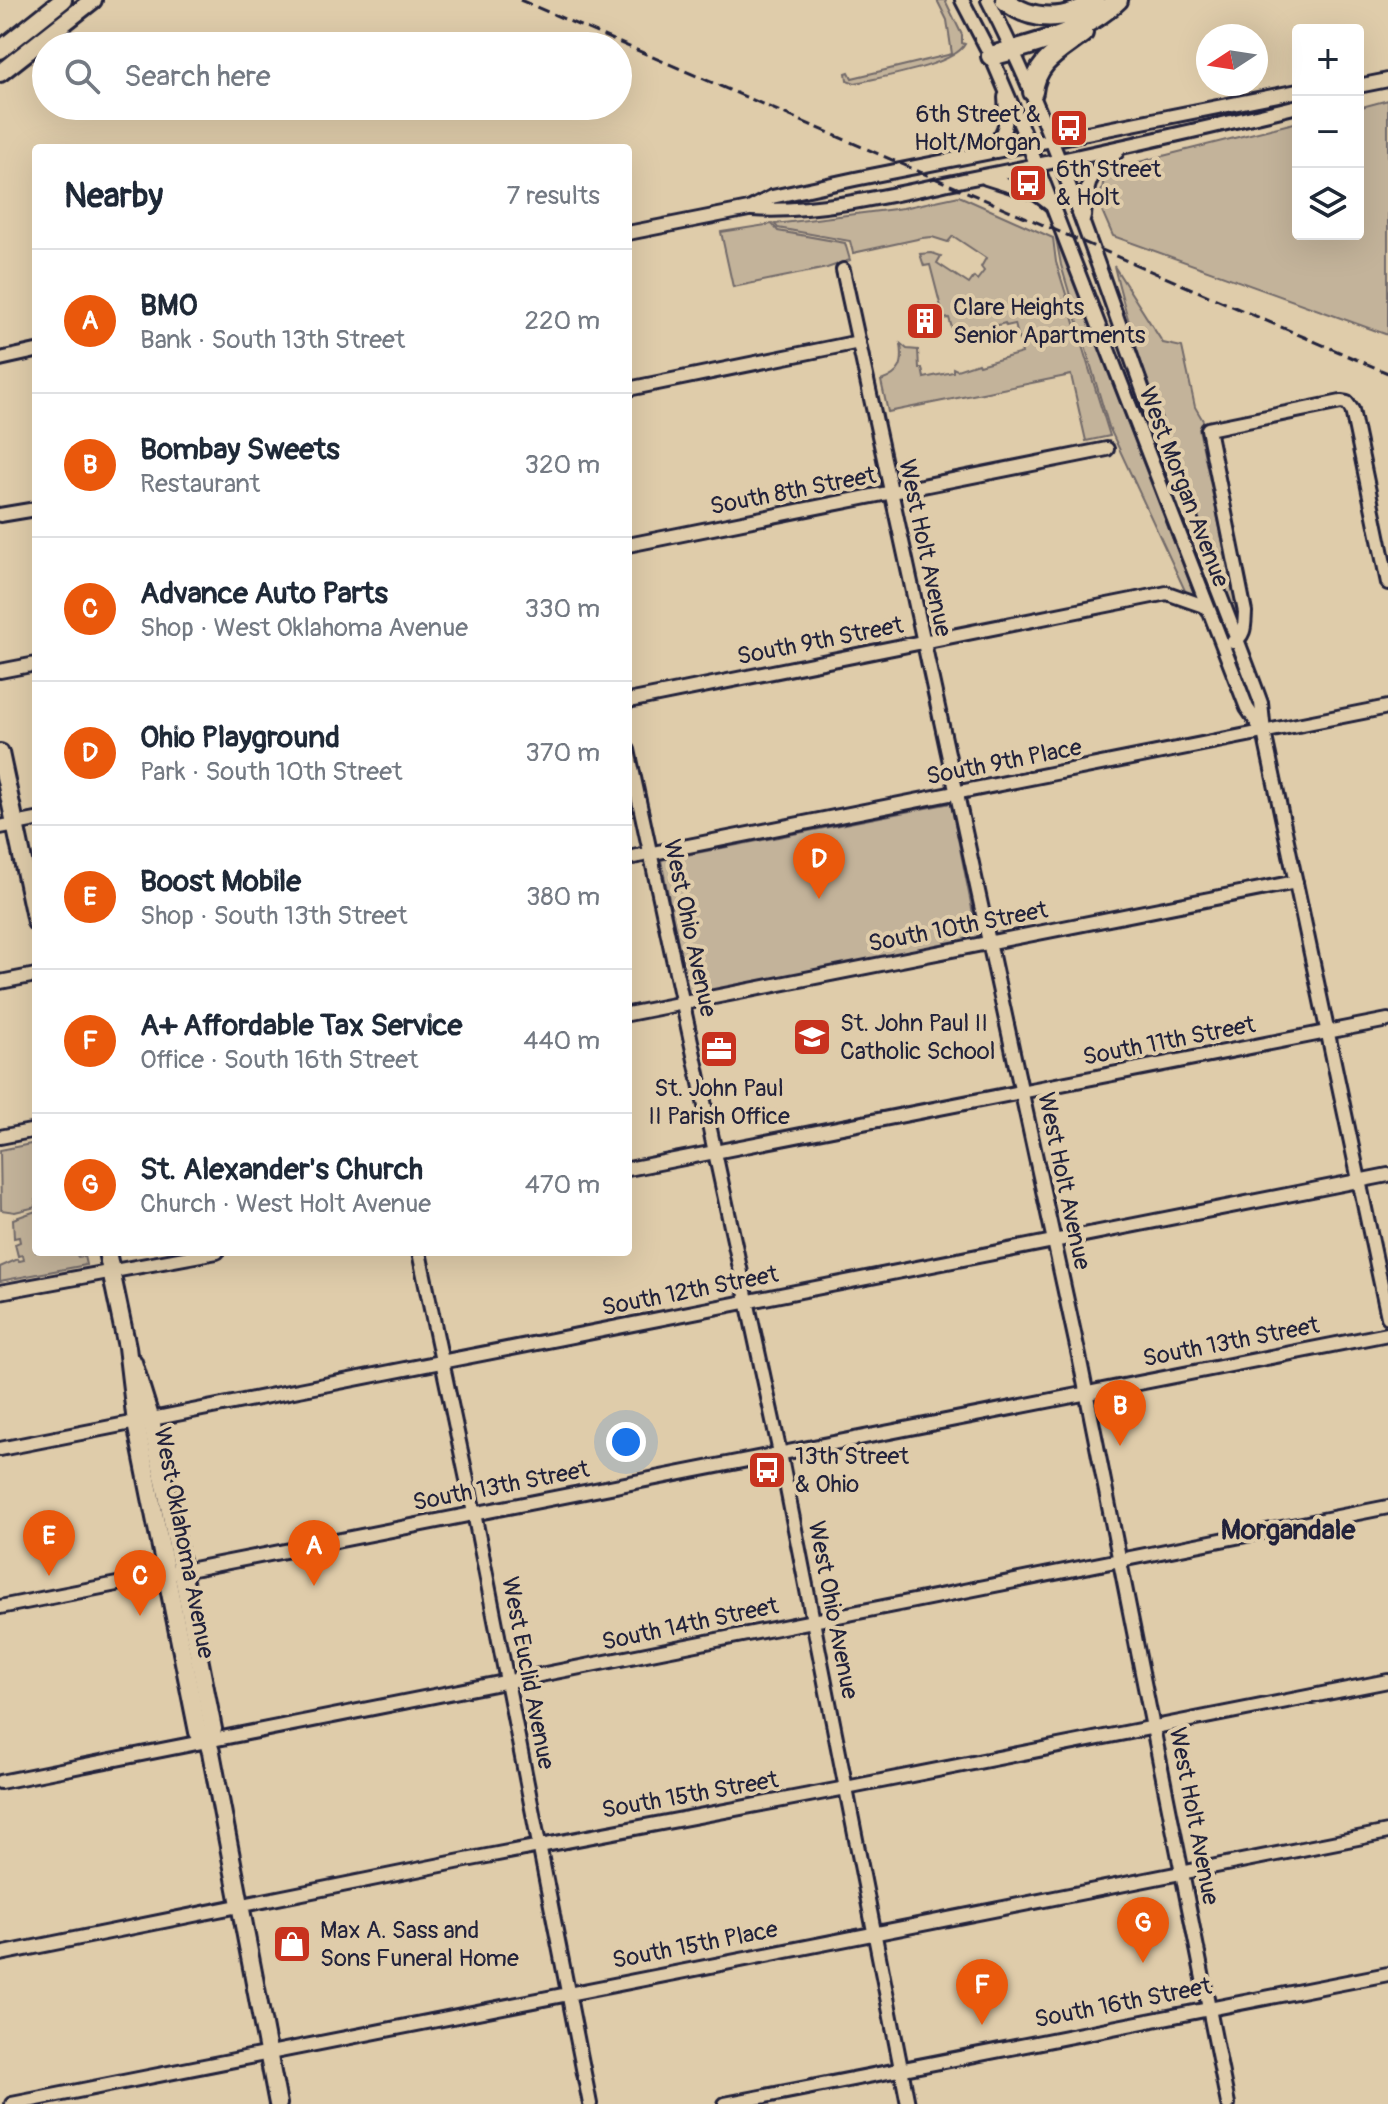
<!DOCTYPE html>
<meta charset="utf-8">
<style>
:root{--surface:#fff;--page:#f6f6f7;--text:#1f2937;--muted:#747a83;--line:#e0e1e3;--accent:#ea580c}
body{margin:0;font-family:Pangolin,sans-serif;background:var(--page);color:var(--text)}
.controls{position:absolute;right:24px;top:24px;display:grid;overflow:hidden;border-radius:8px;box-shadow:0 8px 32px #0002}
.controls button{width:72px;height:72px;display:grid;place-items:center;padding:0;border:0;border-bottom:2px solid var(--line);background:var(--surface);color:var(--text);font:40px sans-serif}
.compass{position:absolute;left:1196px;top:24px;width:72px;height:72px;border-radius:50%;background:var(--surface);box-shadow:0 8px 32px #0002;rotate:258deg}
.you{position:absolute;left:626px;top:1442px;width:28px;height:28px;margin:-20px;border:6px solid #fff;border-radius:50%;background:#1a73e8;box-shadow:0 0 0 12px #1a73e833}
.badge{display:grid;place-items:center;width:52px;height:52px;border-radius:50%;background:var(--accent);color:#fff;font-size:26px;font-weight:700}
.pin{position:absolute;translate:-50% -66px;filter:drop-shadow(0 2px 4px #0008)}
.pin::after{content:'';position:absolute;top:42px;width:28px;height:24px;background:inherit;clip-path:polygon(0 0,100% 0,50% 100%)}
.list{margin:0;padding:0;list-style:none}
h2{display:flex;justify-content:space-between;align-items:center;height:104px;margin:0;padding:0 32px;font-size:34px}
h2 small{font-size:26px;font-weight:400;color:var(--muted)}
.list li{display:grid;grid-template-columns:52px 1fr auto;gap:24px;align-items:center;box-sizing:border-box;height:144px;padding:0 32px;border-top:2px solid var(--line)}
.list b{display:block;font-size:30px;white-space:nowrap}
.list p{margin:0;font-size:26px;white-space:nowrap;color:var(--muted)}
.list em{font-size:26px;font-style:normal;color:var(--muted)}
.icon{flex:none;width:44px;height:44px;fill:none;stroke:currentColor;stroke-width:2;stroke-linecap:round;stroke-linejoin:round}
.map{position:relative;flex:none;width:1388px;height:2104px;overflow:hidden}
.search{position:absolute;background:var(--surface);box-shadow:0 8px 32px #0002;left:32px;top:32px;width:600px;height:88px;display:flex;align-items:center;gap:20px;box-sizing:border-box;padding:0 28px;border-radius:44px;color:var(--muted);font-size:30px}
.panel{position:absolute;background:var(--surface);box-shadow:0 8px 32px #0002;left:32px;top:144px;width:600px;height:1112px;border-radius:8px}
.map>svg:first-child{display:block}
</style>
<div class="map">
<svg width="1388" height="2104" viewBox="0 0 1388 2104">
<rect width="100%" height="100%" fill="#dfccaa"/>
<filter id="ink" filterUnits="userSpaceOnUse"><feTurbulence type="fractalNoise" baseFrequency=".0125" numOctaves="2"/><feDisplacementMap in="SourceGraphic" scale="16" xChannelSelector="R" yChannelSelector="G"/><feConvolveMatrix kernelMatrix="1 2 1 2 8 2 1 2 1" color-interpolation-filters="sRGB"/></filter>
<g filter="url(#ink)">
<g fill="#c3b39a" stroke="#726a6a" stroke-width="2">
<path d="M937 0H945L962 35V43L965 44C953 66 880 77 855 83L847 80 846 73 849 72 852 78 952 54 947 20Z"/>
<path d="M1388 100V335L1113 236 1099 204 1105 174 1131 164 1298 122V234H1358V108Z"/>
<path d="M959 196 1053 238 1056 262 1110 436 1086 441 1071 375 888 412 881 381C901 374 904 364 901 344L907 349 918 350 919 368H922L924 378 953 372V368L957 370 978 363 979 365 1022 353 1015 324 1006 326 1005 323 968 334 967 332 954 335 949 318 944 319 930 265 924 266 920 254 932 253 941 256 937 263 969 284 974 277 977 280 984 271 981 267 986 258 953 236 948 242 932 237 922 238 853 253 850 241 778 228 775 224 903 208Z"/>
<path d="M772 224 778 231 845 243 850 260 827 268 733 287 721 232Z"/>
<path d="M1056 238 1196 599 1187 595 1109 427 1061 265Z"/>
<path d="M1114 266 1163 343 1182 347 1195 407 1205 424 1199 429 1238 614H1235C1190 499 1143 386 1114 266Z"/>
<path d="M951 803 978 939 689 997 661 860Z"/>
<path d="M36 1143V1207L15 1212 1 1210 0 1150Z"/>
<path d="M36 1211V1252H75L78 1257 84 1256 86 1265 0 1281V1267L18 1259 19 1261 24 1260 23 1255 18 1256 15 1244 20 1242 19 1237 14 1238 13 1219Z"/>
</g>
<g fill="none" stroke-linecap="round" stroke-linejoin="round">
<g stroke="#22223b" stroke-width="18">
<g id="minor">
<path d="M962 0 991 56 1026 138 1247 708 1262 730"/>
<path d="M988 0C1057 134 1101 277 1153 418 1187 514 1226 608 1261 703L1264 732 1388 1317"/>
<path d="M1358 86 1388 80"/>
<path d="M985 150C1008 135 1007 123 1005 97"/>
<path d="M986 178 1037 194 1050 204"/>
<path d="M752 209C815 214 901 193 963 180 1075 158 1187 133 1298 106"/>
<path d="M1084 217C1086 185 1089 171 1117 152"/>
<path d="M628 233 749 209 772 197 855 179 1298 91"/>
<path d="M843 270 1079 1356 1228 2104"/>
<path d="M0 359 36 351"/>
<path d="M628 389 859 342"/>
<path d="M0 515 36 509"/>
<path d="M628 545 1107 449"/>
<path d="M1233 642C1246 636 1244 624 1245 612L1208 429 1341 402 1347 403 1352 410 1388 583"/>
<path d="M0 671 36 664"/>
<path d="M628 701 1167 593 1207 607"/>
<path d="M628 750 780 1453 908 2104"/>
<path d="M0 827 36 820"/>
<path d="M628 858 1388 707"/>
<path d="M0 982 36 975"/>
<path d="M628 1014 1296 882"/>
<path d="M0 1137 36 1130"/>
<path d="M628 1169 1388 1020"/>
<path d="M419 1252 474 1513 590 2104"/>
<path d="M0 1292 217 1252"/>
<path d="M0 1449 1388 1175"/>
<path d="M0 1607 1388 1334"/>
<path d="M0 1782 1388 1507"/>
<path d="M0 1954 466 1860 846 1788 1388 1681"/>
<path d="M12 2104 1388 1832"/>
<path d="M725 2104 1388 1974"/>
</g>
</g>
<g stroke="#22223b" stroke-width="22">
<g id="major">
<path d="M0 50 63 0"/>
<path d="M0 73 93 0"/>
<path d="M0 753 36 922"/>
<path d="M107 1252 127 1347 136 1423 198 1732 208 1742 211 1752 278 2104"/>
<path d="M133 1362 151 1420 167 1495 213 1729 208 1742"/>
</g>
</g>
<g stroke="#22223b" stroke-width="24">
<g id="highway">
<path d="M1005 0C1030 22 1069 22 1095 0"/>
<path d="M991 56C1035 44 1084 33 1118 0"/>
<path d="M1033 92C1036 61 1060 51 1083 33"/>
</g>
</g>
<use href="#minor" stroke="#dfccaa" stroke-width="12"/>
<use href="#major" stroke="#dfccaa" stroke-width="16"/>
<use href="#highway" stroke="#dfccaa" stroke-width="18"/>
<path stroke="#22223b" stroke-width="3" stroke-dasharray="12 6" stroke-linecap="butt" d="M520 0 1388 373"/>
</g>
</g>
<defs>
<g id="bus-square" transform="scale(2)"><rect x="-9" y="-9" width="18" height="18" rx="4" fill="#c8321e" stroke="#dfccaa"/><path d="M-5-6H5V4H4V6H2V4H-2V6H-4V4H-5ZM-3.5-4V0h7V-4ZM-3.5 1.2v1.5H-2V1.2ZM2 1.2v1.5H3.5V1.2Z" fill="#fff"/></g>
<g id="building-square" transform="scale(2)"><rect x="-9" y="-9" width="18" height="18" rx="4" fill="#c8321e" stroke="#dfccaa"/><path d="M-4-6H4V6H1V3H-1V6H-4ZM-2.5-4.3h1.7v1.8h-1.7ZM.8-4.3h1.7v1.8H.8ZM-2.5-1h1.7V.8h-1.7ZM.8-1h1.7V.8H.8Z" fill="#fff"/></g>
<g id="school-square" transform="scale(2)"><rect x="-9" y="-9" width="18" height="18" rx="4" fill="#c8321e" stroke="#dfccaa"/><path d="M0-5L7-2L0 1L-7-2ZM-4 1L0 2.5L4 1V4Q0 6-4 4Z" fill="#fff"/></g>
<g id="office-square" transform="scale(2)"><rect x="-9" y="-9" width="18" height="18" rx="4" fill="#c8321e" stroke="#dfccaa"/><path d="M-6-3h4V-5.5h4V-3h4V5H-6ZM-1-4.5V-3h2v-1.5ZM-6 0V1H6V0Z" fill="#fff"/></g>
<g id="shop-square" transform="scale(2)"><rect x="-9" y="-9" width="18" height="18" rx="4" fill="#c8321e" stroke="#dfccaa"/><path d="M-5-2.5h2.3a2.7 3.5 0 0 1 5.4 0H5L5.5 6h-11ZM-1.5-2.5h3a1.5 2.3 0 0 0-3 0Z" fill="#fff"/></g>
</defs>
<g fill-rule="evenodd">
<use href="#bus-square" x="1069" y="128"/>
<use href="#bus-square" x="1028" y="183"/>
<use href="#building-square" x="925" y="321"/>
<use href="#school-square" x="812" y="1037"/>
<use href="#office-square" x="719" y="1049"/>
<use href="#bus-square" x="767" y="1470"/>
<use href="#shop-square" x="292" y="1944"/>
</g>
<g text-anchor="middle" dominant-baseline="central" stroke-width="8" stroke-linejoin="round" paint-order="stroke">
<g font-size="24" fill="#22223b" stroke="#dfccaa" text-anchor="start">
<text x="1041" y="114" text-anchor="end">6th Street &amp;<tspan x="1041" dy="28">Holt/Morgan</tspan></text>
<text x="1056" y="169">6th Street<tspan x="1056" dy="28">&amp; Holt</tspan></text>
<text x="953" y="307">Clare Heights<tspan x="953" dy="28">Senior Apartments</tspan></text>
<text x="840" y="1023">St. John Paul II<tspan x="840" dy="28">Catholic School</tspan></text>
<text x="719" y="1088" text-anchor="middle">St. John Paul<tspan x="719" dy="28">II Parish Office</tspan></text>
<text x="795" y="1456">13th Street<tspan x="795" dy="28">&amp; Ohio</tspan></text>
<text x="320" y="1930">Max A. Sass and<tspan x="320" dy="28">Sons Funeral Home</tspan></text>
</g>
<g font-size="24" fill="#22223b" stroke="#dfccaa">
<text transform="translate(1184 487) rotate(69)">West Morgan Avenue</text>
<text transform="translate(793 491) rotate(-11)">South 8th Street</text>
<text transform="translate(925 548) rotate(78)">West Holt Avenue</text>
<text transform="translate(820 641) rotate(-11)">South 9th Street</text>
<text transform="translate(1004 762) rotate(-11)">South 9th Place</text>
<text transform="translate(958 927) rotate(-11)">South 10th Street</text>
<text transform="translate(690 928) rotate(78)">West Ohio Avenue</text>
<text transform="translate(1169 1041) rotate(-11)">South 11th Street</text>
<text transform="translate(1064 1181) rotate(78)">West Holt Avenue</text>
<text transform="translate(690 1291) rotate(-11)">South 12th Street</text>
<text transform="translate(1231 1342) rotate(-11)">South 13th Street</text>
<text transform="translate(501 1486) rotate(-11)">South 13th Street</text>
<text transform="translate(184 1543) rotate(79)">West Oklahoma Avenue</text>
<text transform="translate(833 1610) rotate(79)">West Ohio Avenue</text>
<text transform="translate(690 1624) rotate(-12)">South 14th Street</text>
<text transform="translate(528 1673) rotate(79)">West Euclid Avenue</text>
<text transform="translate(690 1795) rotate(-10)">South 15th Street</text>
<text transform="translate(1194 1816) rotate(79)">West Holt Avenue</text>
<text transform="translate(695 1945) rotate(-11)">South 15th Place</text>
<text transform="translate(1123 2003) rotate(-11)">South 16th Street</text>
</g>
<g font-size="28" font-weight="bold" fill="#22223b" stroke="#dfccaa">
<text x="1288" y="1530">Morgandale</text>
</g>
</g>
</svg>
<div class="controls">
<button>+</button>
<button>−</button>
<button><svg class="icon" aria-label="layers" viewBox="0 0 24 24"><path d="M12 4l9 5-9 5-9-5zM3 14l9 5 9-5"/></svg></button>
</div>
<svg class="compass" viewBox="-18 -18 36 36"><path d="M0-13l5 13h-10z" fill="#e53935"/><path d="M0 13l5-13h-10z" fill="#747a83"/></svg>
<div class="you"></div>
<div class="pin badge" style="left:314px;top:1586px">A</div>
<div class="pin badge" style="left:1120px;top:1446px">B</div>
<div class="pin badge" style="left:140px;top:1616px">C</div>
<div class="pin badge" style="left:819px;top:899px">D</div>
<div class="pin badge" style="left:49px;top:1576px">E</div>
<div class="pin badge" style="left:982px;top:2025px">F</div>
<div class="pin badge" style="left:1143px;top:1963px">G</div>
<div class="search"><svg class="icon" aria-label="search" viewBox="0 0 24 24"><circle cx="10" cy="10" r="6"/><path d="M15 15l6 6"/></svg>Search here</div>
<section class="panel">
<h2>Nearby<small>7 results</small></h2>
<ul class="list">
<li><span class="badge">A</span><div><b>BMO</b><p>Bank · South 13th Street</p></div><em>220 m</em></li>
<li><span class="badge">B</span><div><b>Bombay Sweets</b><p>Restaurant</p></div><em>320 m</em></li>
<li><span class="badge">C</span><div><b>Advance Auto Parts</b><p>Shop · West Oklahoma Avenue</p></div><em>330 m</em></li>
<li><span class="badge">D</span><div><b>Ohio Playground</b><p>Park · South 10th Street</p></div><em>370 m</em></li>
<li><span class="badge">E</span><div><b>Boost Mobile</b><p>Shop · South 13th Street</p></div><em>380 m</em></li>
<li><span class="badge">F</span><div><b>A+ Affordable Tax Service</b><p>Office · South 16th Street</p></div><em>440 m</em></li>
<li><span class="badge">G</span><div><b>St. Alexander's Church</b><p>Church · West Holt Avenue</p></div><em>470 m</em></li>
</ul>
</section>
</div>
